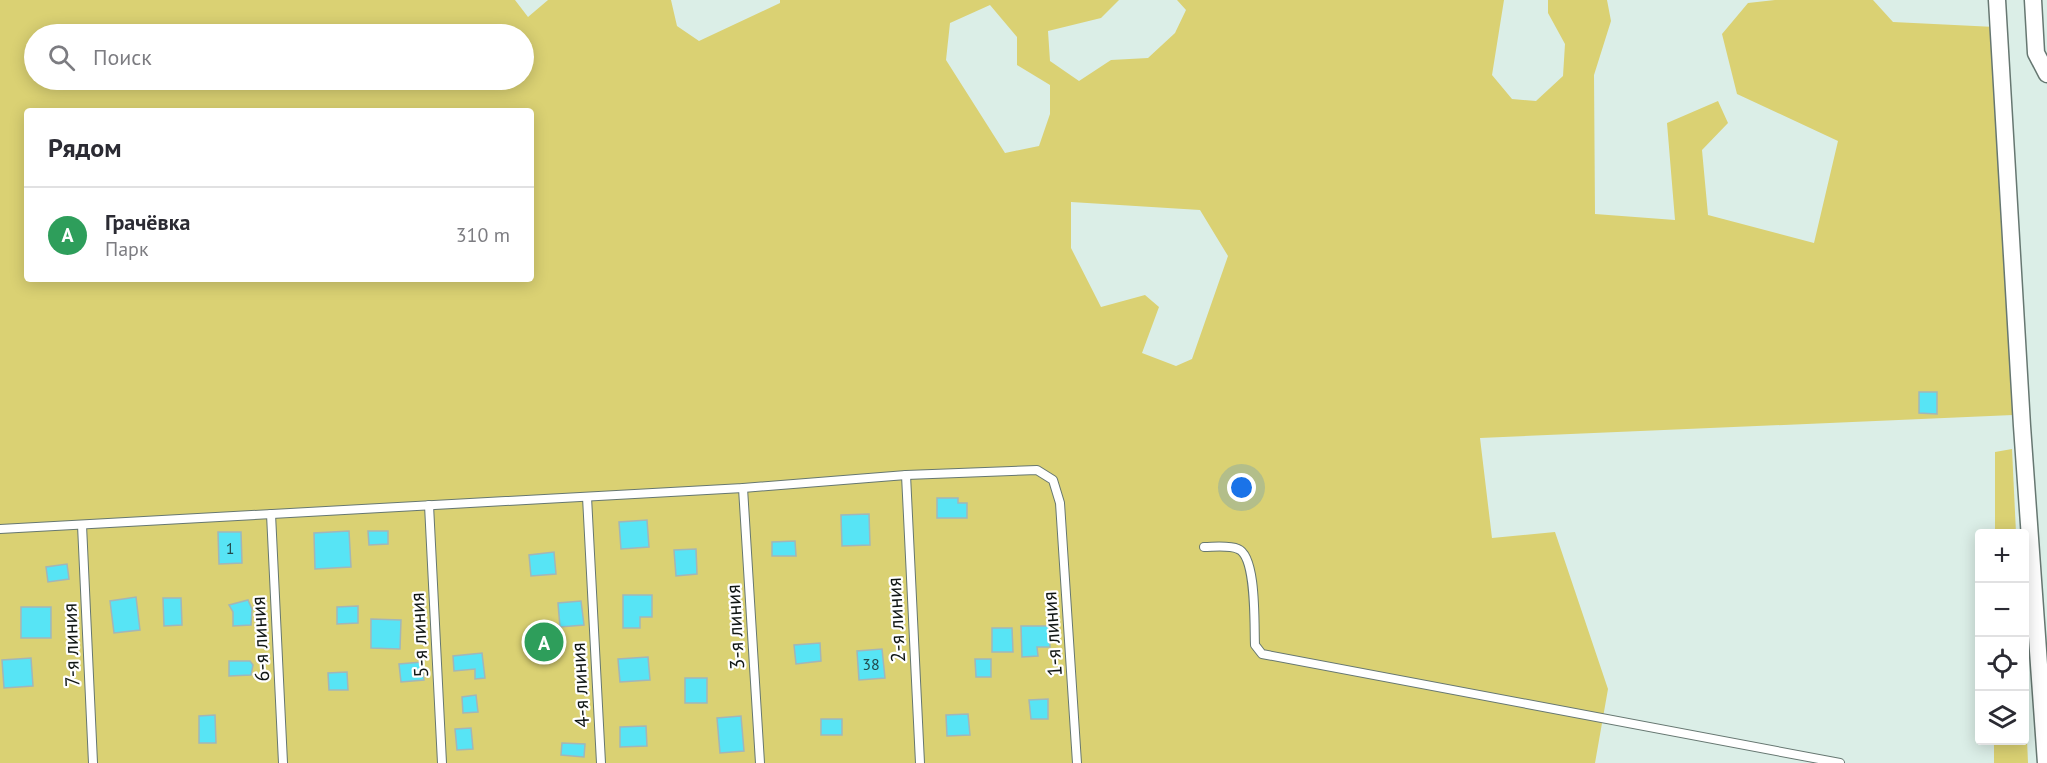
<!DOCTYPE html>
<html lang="ru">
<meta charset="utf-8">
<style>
:root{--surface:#fff;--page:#f2f2f3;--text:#2b2b33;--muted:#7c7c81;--line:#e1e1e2;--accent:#a52a7f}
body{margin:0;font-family:"PT Sans",sans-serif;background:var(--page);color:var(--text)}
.controls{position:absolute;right:18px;bottom:18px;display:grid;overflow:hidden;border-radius:6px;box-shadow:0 3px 15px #0003}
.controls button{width:54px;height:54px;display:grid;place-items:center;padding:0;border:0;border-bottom:2px solid var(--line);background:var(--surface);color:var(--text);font:30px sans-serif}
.you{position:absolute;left:1242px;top:488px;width:21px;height:21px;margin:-15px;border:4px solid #fff;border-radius:50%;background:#1a73e8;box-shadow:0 0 0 9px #1a73e833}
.badge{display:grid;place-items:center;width:39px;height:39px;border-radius:50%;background:var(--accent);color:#fff;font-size:20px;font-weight:700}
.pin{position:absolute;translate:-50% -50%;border:3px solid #fff;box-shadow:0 2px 6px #0006}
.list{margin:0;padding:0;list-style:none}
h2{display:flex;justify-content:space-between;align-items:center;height:78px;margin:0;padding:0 24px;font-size:26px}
h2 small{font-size:20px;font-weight:400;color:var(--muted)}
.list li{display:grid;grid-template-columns:39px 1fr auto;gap:18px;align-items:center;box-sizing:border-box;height:96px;padding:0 24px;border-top:2px solid var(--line)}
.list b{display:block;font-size:22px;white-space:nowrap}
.list p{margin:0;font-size:20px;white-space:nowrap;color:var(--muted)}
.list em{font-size:20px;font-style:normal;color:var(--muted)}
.icon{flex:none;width:33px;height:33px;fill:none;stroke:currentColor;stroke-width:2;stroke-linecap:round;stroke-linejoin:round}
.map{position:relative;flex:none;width:2047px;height:763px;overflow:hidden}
.search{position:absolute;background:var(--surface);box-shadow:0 3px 15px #0003;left:24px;top:24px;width:510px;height:66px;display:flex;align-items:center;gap:15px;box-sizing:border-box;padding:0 21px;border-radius:33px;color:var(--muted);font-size:22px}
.panel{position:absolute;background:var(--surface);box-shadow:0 3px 15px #0003;left:24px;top:108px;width:510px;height:174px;border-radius:6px}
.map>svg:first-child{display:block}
</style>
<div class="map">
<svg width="2047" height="763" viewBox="0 0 2047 763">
<rect width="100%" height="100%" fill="#dbeee7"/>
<g fill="#dad173" fill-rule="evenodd">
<path d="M0 0H515L528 17 548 0H671L677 26 699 41 780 3V0H1119L1101 18 1048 31 1050 61 1079 81 1111 60 1148 58 1175 33 1186 10 1177 0H1504L1492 75 1512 99 1536 101 1563 76 1565 44 1548 13V0H1607L1611 21 1594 75 1595 214 1675 220 1667 123 1718 101 1728 123 1702 150 1708 215 1814 243 1838 141 1737 94 1722 34 1748 3 1775 0H1873L1893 22 1995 27 2013 415 1480 438 1492 538 1555 532 1608 689 1595 763H0ZM990 5 1017 37V65L1050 85V114L1039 146 1005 153 946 60 950 23ZM34 34H524V80H34ZM27 111H531V279H27ZM1071 202 1200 210 1228 256 1192 359 1176 366 1142 353 1159 307 1145 295 1101 307 1071 248Z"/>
<path d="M2012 449 2016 533H1995V452Z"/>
<path d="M2025 692 2028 763H1994V741L2024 740Z"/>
</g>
<g fill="#57e4f5" stroke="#a2b6b9" stroke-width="1.5">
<path d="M1919 392H1937V414L1919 413Z"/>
<path d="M937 498H958V503H967V518H937Z"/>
<path d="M869 514 870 545 842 546 841 515Z"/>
<path d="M647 520 649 547 621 549 619 522Z"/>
<path d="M349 531 351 567 315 569 314 533Z"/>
<path d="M368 531H388V544L369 545Z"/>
<path d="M218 532H241L242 563 219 564Z"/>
<path d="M795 541 796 556H772V542Z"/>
<path d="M696 549 697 574 676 576 674 550Z"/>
<path d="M554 552 556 574 531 576 529 555Z"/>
<path d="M67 564 69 579 48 582 46 567Z"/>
<path d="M623 595H652V617H640V628H623Z"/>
<path d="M136 597 140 630 114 633 110 601Z"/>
<path d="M163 598H181L182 625 164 626Z"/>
<path d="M248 600 252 609 251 625 233 626V612L229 605Z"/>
<path d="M581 601 584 625 560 627 558 603Z"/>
<path d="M358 606V623L337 624V607Z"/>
<rect x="21" y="607" width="30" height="31"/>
<path d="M371 619 401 620 400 649 371 648Z"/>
<path d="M1021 626H1049L1050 647H1037L1038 656 1022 657Z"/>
<path d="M992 628H1012L1013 652H992Z"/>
<path d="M820 643 821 661 796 664 794 645Z"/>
<path d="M882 649 885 678 859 680 857 651Z"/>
<path d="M482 653 485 678 475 679V669L454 671 453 656Z"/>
<path d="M648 657 650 680 620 682 618 659Z"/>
<path d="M31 658 33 686 4 688 2 660Z"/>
<path d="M975 659H991V677H976Z"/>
<path d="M229 661H250L253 665 251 675 229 676Z"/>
<path d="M422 662 424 680 401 682 399 664Z"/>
<path d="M347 672 348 690H329L328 673Z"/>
<rect x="685" y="678" width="22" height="25"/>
<path d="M476 695 478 712 463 713 462 697Z"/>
<path d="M1048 699V719H1031L1029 700Z"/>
<path d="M968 714 970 735 947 736 946 715Z"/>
<path d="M215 715 216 743H199V716Z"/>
<path d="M741 716 744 751 720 753 717 718Z"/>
<rect x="821" y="719" width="21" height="16"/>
<path d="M646 726 647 746 620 747V727Z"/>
<path d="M471 728 473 749 457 750 455 729Z"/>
<path d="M562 743 585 744 584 757 561 755Z"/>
</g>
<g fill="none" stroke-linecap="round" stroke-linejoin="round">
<g stroke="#667771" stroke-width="10">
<g id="lane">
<path d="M906 475 920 763"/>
<path d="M743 488 760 763"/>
<path d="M587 497 601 763"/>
<path d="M429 505 442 763"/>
<path d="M271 514 283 763"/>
<path d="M82 525 93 763"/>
<path d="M0 529 743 488 906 475 1037 470 1053 480 1060 503 1077 763"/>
<path d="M1204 547C1214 547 1229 545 1238 549 1257 556 1254 626 1255 645L1262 654 1840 763"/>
</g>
</g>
<g stroke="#667771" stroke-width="19">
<g id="street">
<path d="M1997 0 2022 426 2046 763"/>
<path d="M2033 0 2036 53 2047 74"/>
</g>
</g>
<use href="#lane" stroke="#fff" stroke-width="8"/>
<use href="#street" stroke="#fff" stroke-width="16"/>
</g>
<g text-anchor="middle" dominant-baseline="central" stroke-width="4.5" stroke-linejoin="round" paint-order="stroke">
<g font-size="16" fill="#224a4c">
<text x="230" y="548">1</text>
<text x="871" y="664">38</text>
</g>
<g font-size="20" fill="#101614" stroke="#fff">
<text transform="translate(896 620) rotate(-93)">2-я линия</text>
<text transform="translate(735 627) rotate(-93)">3-я линия</text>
<text transform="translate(1052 634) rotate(-94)">1-я линия</text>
<text transform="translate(419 635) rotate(-93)">5-я линия</text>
<text transform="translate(260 639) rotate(-93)">6-я линия</text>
<text transform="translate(71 645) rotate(-92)">7-я линия</text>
<text transform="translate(580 685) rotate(-93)">4-я линия</text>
</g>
</g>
</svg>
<div class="controls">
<button>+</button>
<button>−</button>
<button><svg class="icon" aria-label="locate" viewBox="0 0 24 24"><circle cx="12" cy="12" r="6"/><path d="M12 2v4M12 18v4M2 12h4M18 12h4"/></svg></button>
<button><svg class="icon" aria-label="layers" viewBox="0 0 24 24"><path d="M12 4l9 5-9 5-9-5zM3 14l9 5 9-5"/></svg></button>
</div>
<div class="you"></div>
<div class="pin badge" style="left:544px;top:642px;background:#2e9e5b">A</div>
<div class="search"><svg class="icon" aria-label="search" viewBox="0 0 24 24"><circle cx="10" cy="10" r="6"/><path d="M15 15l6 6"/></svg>Поиск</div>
<section class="panel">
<h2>Рядом<small></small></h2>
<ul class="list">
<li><span class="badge" style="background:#2e9e5b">A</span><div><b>Грачёвка</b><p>Парк</p></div><em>310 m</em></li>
</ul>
</section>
</div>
